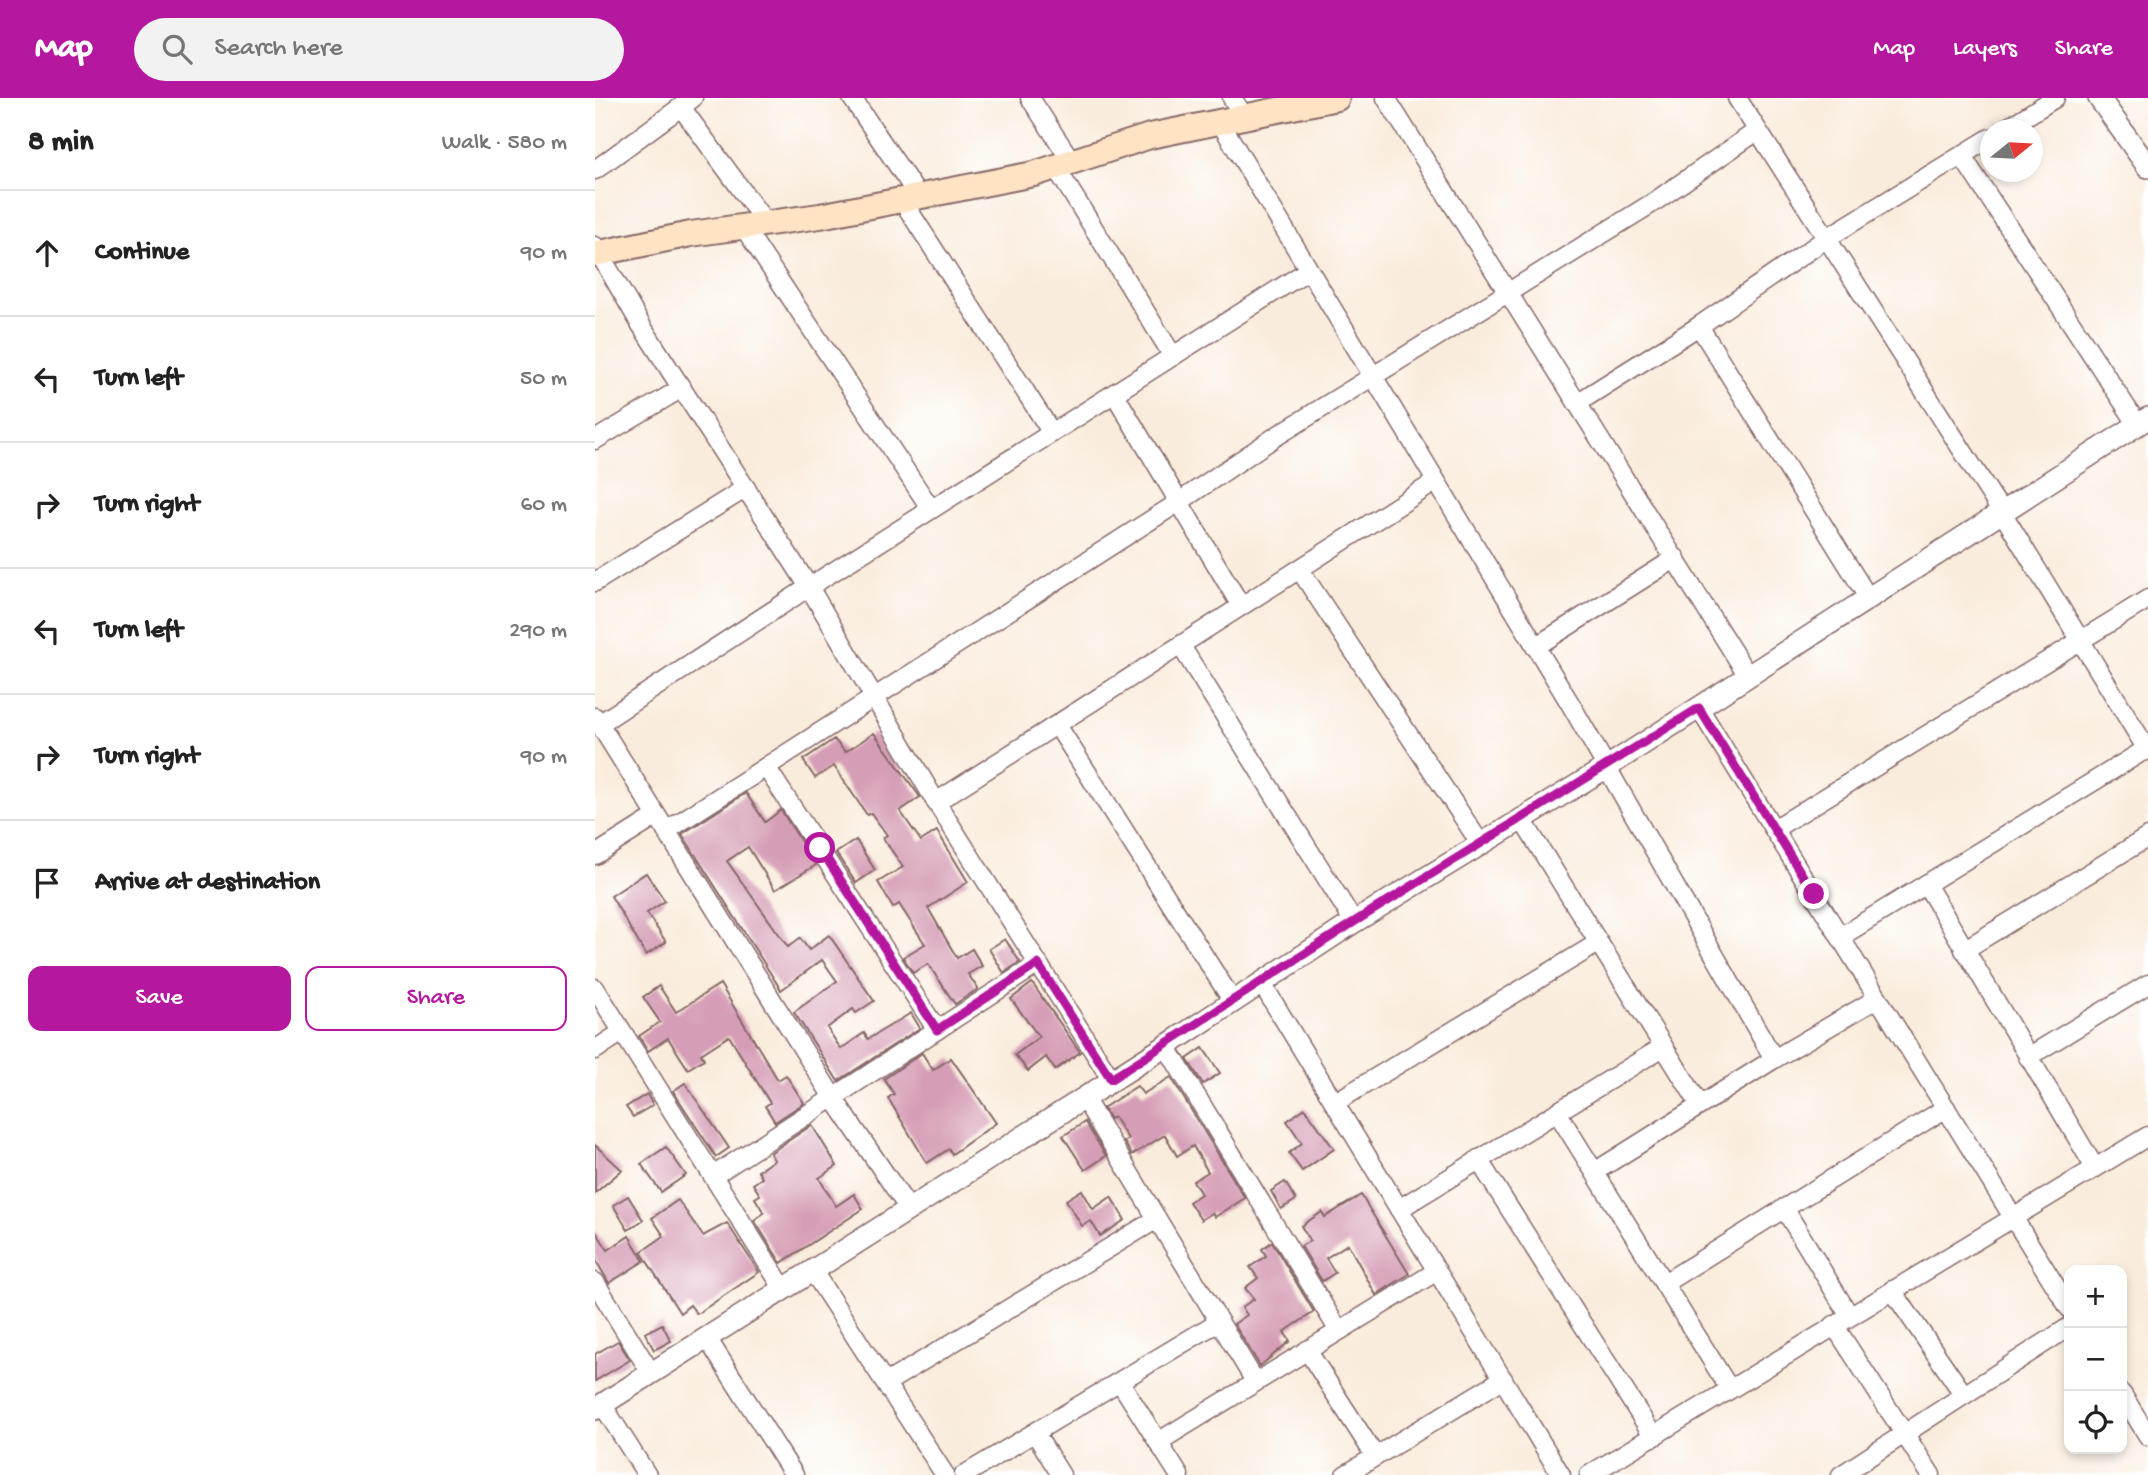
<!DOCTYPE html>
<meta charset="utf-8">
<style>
:root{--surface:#fff;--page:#f2f2f2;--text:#222;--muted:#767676;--line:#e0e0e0;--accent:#b5179e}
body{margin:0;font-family:"Gochi Hand",sans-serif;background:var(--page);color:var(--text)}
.controls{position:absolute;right:21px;bottom:21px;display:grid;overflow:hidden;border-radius:14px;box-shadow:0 4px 10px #0003}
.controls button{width:63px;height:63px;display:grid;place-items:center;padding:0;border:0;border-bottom:2px solid var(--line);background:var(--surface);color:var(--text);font:35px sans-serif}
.compass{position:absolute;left:1385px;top:21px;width:63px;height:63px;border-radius:50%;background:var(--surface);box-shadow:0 4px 10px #0003;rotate:72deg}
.stop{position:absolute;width:21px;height:21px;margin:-16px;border:5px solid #b5179e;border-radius:50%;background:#fff}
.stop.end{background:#b5179e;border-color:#fff;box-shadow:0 2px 7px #0008}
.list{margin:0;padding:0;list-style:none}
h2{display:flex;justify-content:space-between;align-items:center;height:91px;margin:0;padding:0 28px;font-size:30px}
h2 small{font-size:23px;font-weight:400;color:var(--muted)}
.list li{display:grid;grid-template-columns:46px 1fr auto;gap:21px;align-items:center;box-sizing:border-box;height:126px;padding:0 28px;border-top:2px solid var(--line)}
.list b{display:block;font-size:26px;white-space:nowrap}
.list em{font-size:23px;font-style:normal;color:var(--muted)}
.actions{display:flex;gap:14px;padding:21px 28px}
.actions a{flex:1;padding:16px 0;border:2px solid var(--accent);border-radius:14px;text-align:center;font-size:24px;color:var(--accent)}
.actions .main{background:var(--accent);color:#fff}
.icon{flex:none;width:38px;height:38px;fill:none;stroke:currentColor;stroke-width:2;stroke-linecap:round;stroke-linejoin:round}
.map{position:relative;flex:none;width:1553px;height:1377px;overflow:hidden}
header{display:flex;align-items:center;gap:42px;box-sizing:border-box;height:98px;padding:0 35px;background:var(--accent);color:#fff}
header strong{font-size:33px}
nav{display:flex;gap:38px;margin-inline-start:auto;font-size:24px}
.search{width:490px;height:63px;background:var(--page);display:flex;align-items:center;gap:18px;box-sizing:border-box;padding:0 24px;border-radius:38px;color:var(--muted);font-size:26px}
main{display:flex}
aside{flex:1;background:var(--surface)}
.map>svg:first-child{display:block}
</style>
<header>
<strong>Map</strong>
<div class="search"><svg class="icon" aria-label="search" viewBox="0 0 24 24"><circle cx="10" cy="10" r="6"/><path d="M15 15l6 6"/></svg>Search here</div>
<nav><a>Map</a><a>Layers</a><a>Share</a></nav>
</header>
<main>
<aside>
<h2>8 min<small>Walk · 580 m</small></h2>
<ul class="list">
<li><svg class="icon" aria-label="ahead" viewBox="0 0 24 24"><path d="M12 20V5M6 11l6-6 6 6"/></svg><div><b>Continue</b></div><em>90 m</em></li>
<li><svg class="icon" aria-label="left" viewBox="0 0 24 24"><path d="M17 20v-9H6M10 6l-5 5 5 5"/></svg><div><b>Turn left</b></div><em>50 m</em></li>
<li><svg class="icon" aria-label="right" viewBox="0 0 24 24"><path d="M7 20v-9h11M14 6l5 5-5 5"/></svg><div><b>Turn right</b></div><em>60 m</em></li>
<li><svg class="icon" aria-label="left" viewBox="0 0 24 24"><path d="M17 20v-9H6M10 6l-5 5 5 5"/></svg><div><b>Turn left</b></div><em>290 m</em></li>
<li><svg class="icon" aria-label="right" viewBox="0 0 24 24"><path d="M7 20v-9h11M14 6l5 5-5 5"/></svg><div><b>Turn right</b></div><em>90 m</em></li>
<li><svg class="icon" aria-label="arrive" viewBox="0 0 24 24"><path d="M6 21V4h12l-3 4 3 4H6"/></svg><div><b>Arrive at destination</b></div></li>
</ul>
<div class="actions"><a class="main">Save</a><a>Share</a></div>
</aside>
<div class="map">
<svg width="1553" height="1377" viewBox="0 0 1553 1377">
<rect width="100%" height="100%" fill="#fff"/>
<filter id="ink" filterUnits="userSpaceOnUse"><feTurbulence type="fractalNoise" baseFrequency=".0143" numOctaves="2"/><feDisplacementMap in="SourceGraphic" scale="14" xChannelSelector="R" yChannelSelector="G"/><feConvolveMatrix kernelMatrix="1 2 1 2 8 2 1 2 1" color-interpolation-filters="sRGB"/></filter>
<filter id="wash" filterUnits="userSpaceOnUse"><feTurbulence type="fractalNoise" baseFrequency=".00686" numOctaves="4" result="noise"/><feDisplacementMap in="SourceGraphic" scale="28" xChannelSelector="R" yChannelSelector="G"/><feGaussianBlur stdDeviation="1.57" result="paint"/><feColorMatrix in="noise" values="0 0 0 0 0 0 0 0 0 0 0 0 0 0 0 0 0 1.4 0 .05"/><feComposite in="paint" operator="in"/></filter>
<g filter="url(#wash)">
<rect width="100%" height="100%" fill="#f9ecdc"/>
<g id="blocks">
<g fill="#d59db6">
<path d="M279 635 325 699 305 713 326 743 342 733 373 784 333 810 362 860 377 851 387 868 373 876 383 891 360 906 333 866 318 875 308 859 330 846 304 806 298 810 283 784 308 769 288 740 292 737 276 715 272 717 239 668 220 680 208 662 239 641 250 654Z"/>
<path d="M151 695 170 724 186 712 221 767 180 792 153 749 132 763 193 849 205 840 214 852 234 837 279 903 261 915 258 911 232 930 246 951 269 935 273 941 316 915 325 930 243 983 199 914 242 883 227 862 186 892 87 736Z"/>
<path d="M261 742 280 772 261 785 241 755Z"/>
<path d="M51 775 70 803 52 815 71 844 51 857 16 798Z"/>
<path d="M410 841 425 864 409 875 394 851Z"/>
<path d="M437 885 485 954 460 972 451 959 433 973 420 957 444 939 416 901Z"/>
<path d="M125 886 183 982 191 977 209 1005 180 1024 170 1008 175 1005 134 938 106 956 109 961 93 971 73 940 53 953 44 938 65 924 48 899 64 888 81 914Z"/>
<path d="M608 950 625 975 608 986 592 961Z"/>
<path d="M327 955 338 972 356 960 401 1025 357 1056 354 1051 332 1065 293 1000 299 996 289 981Z"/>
<path d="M576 979 650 1100 620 1119 617 1115 606 1122 594 1104 606 1096 598 1083 613 1074 598 1048 582 1058 570 1037 537 1057 529 1044 533 1041 519 1019 515 1021 508 1010 542 988 548 996Z"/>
<path d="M90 985 134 1050 121 1059 78 993Z"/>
<path d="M52 996 58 1007 38 1019 31 1009Z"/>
<path d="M710 1010 739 1051 707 1073 694 1055 707 1045 692 1023Z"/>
<path d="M490 1024 511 1058 490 1072 468 1038Z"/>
<path d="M217 1027 242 1068 224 1080 241 1108 259 1096 268 1111 186 1165 159 1122 169 1115 160 1100 165 1097 158 1086 167 1080 163 1073 179 1062 175 1055Z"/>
<path d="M0 1047 27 1072 0 1095Z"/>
<path d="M71 1049 91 1077 66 1094 46 1066Z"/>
<path d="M690 1084 701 1102 686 1111 676 1093Z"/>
<path d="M487 1092 498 1111 516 1099 530 1122 505 1138 496 1123 487 1128 471 1102Z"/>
<path d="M766 1097 814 1176 781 1197 753 1146 731 1160 740 1175 727 1183 706 1148 715 1143 706 1128 727 1114 730 1119Z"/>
<path d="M33 1098 48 1122 33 1132 18 1107Z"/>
<path d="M83 1102 108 1138 132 1125 164 1174 102 1216 95 1207 85 1215 46 1154 69 1138 57 1120Z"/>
<path d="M0 1132 13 1152 34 1138 49 1163 14 1185 0 1161Z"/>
<path d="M677 1144 719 1214 689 1234 695 1243 665 1268 639 1226 652 1217 647 1209 659 1201 650 1190 663 1180 655 1169 671 1158 667 1151Z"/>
<path d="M67 1226 76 1243 59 1252 50 1235Z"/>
<path d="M23 1243 35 1262 0 1283V1256Z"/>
</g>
</g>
</g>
<g filter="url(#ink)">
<use href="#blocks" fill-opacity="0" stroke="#876769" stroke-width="2"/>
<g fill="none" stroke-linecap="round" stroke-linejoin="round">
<g stroke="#876769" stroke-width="21">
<g id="minor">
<path d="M257 0 324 99"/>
<path d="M435 0 477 64"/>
<path d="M637 0 649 18"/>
<path d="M791 0 1153 578"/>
<path d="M1142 0 1408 416 1553 653"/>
<path d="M86 9 170 124"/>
<path d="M625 24 976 607 1179 961"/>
<path d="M1409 32 1460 0"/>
<path d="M1367 58 1543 327"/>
<path d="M460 68 578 258"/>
<path d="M0 72 98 0"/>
<path d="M307 102 457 335"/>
<path d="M148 128 336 411"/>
<path d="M0 148 46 227 214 489 341 704 516 981"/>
<path d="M1104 228 1274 501"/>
<path d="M519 295 646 508"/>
<path d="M982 305 1104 228 1232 140 1395 40"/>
<path d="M0 342 87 290"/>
<path d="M705 472 885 745"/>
<path d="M0 484 151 390"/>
<path d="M586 548 759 824"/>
<path d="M940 549 1081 460"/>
<path d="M1104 610 1474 1210"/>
<path d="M0 619 239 1001 314 1111"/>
<path d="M4 626 214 489 712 173"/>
<path d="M462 627 637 902"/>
<path d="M171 669 342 932"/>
<path d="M341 704 840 384"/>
<path d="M926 720 1105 1007"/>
<path d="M1179 731 1553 501"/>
<path d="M71 733 584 404 680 339 1059 104 1162 33"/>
<path d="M0 757 62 718"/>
<path d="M1331 786 1500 1070"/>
<path d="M1245 839 1553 650"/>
<path d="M1369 852 1553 739"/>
<path d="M666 884 966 1377"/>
<path d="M0 890 188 1190"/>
<path d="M571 948 744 1233"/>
<path d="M0 952 27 934"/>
<path d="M1433 959 1553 886"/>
<path d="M489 1000 660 1283"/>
<path d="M739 1005 1003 845"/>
<path d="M962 1014 1134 1290"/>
<path d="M883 1061 1059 1339"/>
<path d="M1001 1073 1179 961 1283 900"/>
<path d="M118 1078 443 866"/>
<path d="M1189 1110 1254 1217"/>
<path d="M804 1111 1068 949"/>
<path d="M217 1172 350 1377"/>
<path d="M0 1184 56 1275"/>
<path d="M1071 1184 1351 1010"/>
<path d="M1297 1192 1369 1297"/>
<path d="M1239 1227 1336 1377"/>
<path d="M112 1240 199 1377"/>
<path d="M712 1252 780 1358"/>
<path d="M525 1284 584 1377"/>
<path d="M291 1285 562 1121"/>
<path d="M1527 1296 1553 1338"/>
<path d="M7 1306 52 1377"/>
<path d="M440 1335 466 1377"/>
<path d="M563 1344 842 1173"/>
<path d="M369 1377 623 1224"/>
<path d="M750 1377 908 1281"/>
<path d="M994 1377 1553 1038"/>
<path d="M1246 1377 1474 1229"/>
</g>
</g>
<g stroke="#876769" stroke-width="24">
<g id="tertiary">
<path d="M1504 0 1553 69"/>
<path d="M0 1311 571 948 759 824 1012 669 1553 320"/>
</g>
</g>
<g stroke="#876769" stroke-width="28">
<path id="secondary" d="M0 156 96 136 225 118 439 76 555 38 742 0"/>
</g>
<use href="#minor" stroke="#fff" stroke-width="18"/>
<use href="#tertiary" stroke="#fff" stroke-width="21"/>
<use href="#secondary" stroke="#fee4c5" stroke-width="24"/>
</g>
</g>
<g fill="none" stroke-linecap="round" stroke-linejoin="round" filter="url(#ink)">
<path stroke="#b5179e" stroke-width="9" d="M225 750 342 932 443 866 516 981 759 824 1104 610 1219 796"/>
</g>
</svg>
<div class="controls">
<button>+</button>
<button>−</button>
<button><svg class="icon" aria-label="locate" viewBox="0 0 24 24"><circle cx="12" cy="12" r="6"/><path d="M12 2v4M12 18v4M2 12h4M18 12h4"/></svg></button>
</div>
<svg class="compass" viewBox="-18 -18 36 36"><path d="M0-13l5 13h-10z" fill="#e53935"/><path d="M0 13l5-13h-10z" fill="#767676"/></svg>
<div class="stop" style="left:225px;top:750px"></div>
<div class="stop end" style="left:1219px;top:796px"></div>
</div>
</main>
